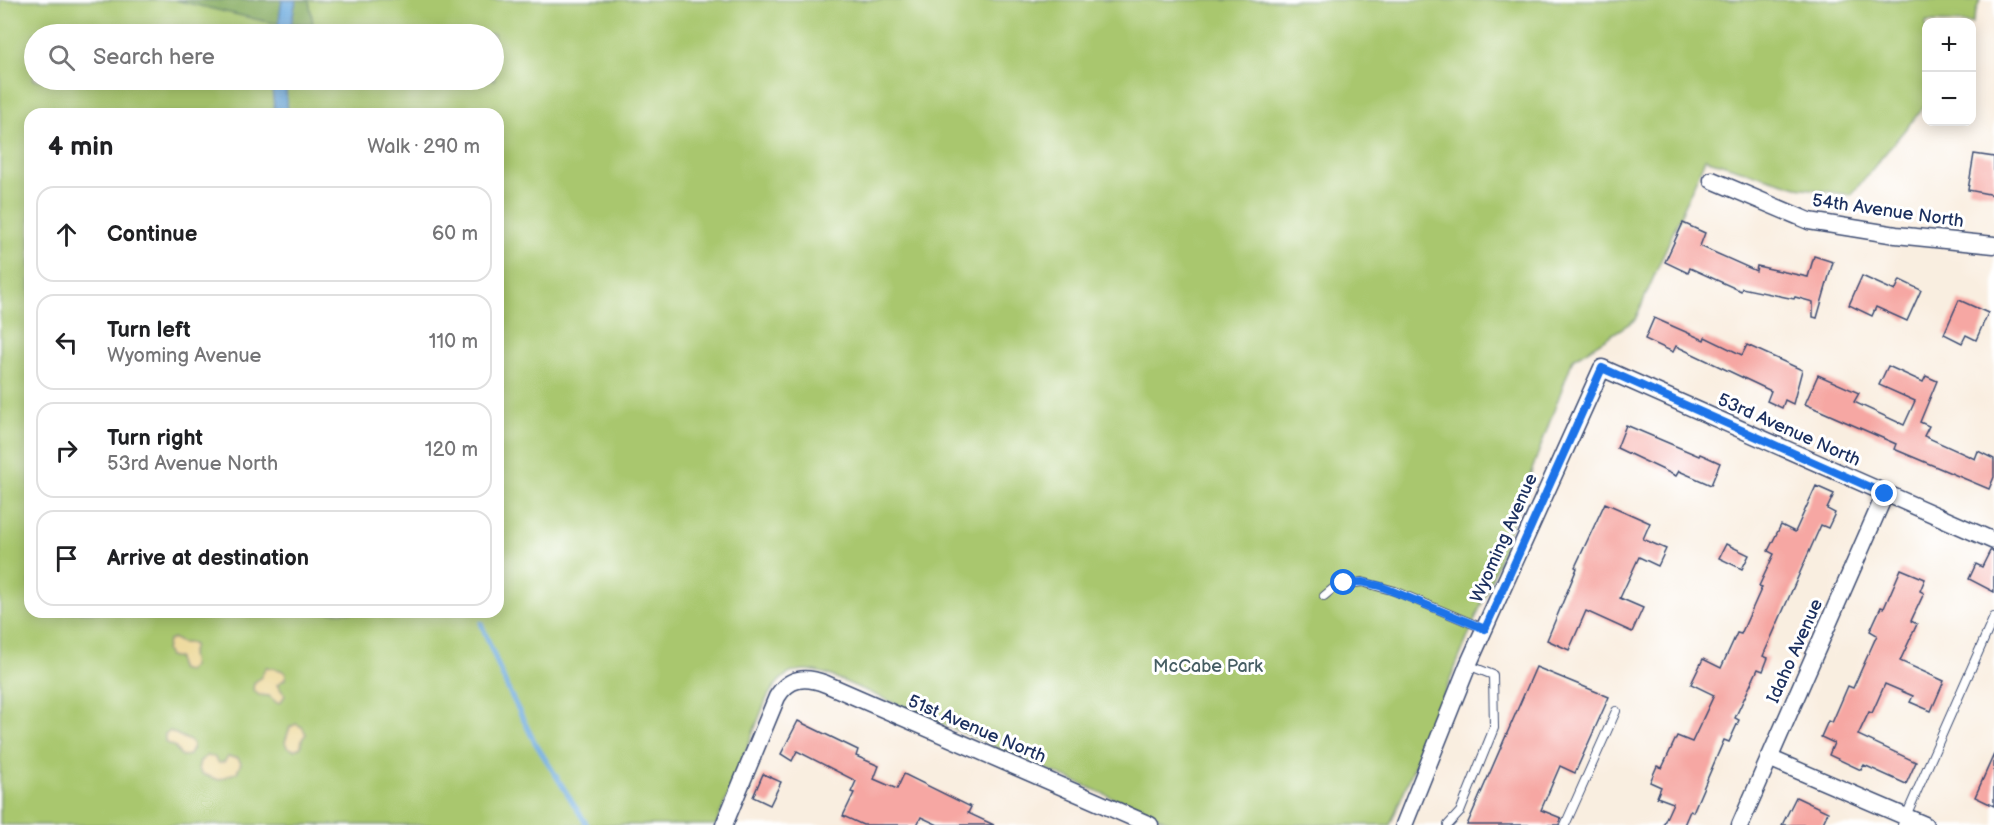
<!DOCTYPE html>
<meta charset="utf-8">
<style>
:root{--surface:#fff;--page:#f6f6f6;--text:#202124;--muted:#757577;--line:#e0e0e0}
body{margin:0;font-family:"Balsamiq Sans",sans-serif;background:var(--page);color:var(--text)}
.controls{position:absolute;right:18px;top:18px;display:grid;overflow:hidden;border-radius:12px;box-shadow:0 3px 15px #0003}
.controls button{width:54px;height:54px;display:grid;place-items:center;padding:0;border:0;border-bottom:2px solid var(--line);background:var(--surface);color:var(--text);font:30px sans-serif}
.stop{position:absolute;width:18px;height:18px;margin:-14px;border:4px solid #1a73e8;border-radius:50%;background:#fff}
.stop.end{background:#1a73e8;border-color:#fff;box-shadow:0 2px 6px #0008}
.list{margin:0;padding:0;list-style:none}
h2{display:flex;justify-content:space-between;align-items:center;height:78px;margin:0;padding:0 24px;font-size:26px}
h2 small{font-size:20px;font-weight:400;color:var(--muted)}
.list li{display:grid;grid-template-columns:39px 1fr auto;gap:18px;align-items:center;box-sizing:border-box;height:96px;margin:0 12px 12px;padding:0 12px;border:2px solid var(--line);border-radius:18px}
.list b{display:block;font-size:22px;white-space:nowrap}
.list p{margin:0;font-size:20px;white-space:nowrap;color:var(--muted)}
.list em{font-size:20px;font-style:normal;color:var(--muted)}
.icon{flex:none;width:33px;height:33px;fill:none;stroke:currentColor;stroke-width:2;stroke-linecap:round;stroke-linejoin:round}
.map{position:relative;flex:none;width:1994px;height:825px;overflow:hidden}
.search{position:absolute;background:var(--surface);box-shadow:0 3px 15px #0003;left:24px;top:24px;width:480px;height:66px;display:flex;align-items:center;gap:15px;box-sizing:border-box;padding:0 21px;border-radius:33px;color:var(--muted);font-size:22px}
.panel{position:absolute;background:var(--surface);box-shadow:0 3px 15px #0003;left:24px;top:108px;width:480px;height:510px;border-radius:18px}
.map>svg:first-child{display:block}
</style>
<div class="map">
<svg width="1994" height="825" viewBox="0 0 1994 825">
<rect width="100%" height="100%" fill="#fff"/>
<filter id="ink" filterUnits="userSpaceOnUse"><feTurbulence type="fractalNoise" baseFrequency=".0167" numOctaves="2"/><feDisplacementMap in="SourceGraphic" scale="12" xChannelSelector="R" yChannelSelector="G"/><feConvolveMatrix kernelMatrix="1 2 1 2 8 2 1 2 1" color-interpolation-filters="sRGB"/></filter>
<filter id="wash" filterUnits="userSpaceOnUse"><feTurbulence type="fractalNoise" baseFrequency=".008" numOctaves="4" result="noise"/><feDisplacementMap in="SourceGraphic" scale="24" xChannelSelector="R" yChannelSelector="G"/><feGaussianBlur stdDeviation="1.35" result="paint"/><feColorMatrix in="noise" values="0 0 0 0 0 0 0 0 0 0 0 0 0 0 0 0 0 1.4 0 .05"/><feComposite in="paint" operator="in"/></filter>
<g filter="url(#wash)">
<rect width="100%" height="100%" fill="#f9eee0"/>
<path fill="#a9c76e" stroke="#627b66" stroke-width="1.5" fill-rule="evenodd" d="M0 0H1980L1972 23 1926 22V104L1851 195 1797 187 1705 159 1635 320 1573 359 1491 581 1390 825H1176L829 675C799 665 783 670 767 698L716 825H0ZM34 34H494V80H34ZM30 114H498V612H30Z"/>
<path fill="#86ac61" stroke="#506e60" stroke-width="1.5" d="M175 0H309L313 24 272 23Z"/>
<g fill="#eeda9e" stroke="#84847e" stroke-width="1.5">
<path d="M173 638 181 643H190L194 645 191 654 193 666 187 671 179 669 178 658 169 656 166 651 168 641Z"/>
<path d="M266 667 281 670 286 673 285 679 277 685 285 695 281 702 277 703 269 696 259 695 253 690 254 683 261 677Z"/>
<path d="M296 724 302 727 306 734 302 739 301 747 294 750 287 747 285 742 290 727Z"/>
<path d="M170 731 192 742 193 747 189 755 184 756 180 755 175 747 165 742V734Z"/>
<path d="M207 756 214 757 219 763 224 762 228 757 238 758 241 763 237 772 219 780 202 774 198 769 200 761Z"/>
</g>
<g fill="#6caade" stroke="#446c9e" stroke-width="1.5">
<path d="M282 0H296L289 34H277Z"/>
<path d="M271 80H288L286 91 288 114H275Z"/>
</g>
<g fill="none" stroke-linecap="round" stroke-linejoin="round">
<path stroke="#6caade" stroke-width="5" d="M481 623 507 687 534 741 587 825"/>
</g>
<g id="blocks">
<g fill="#f6a7a3">
<path d="M1974 154 1994 157V195L1968 190Z"/>
<path d="M1683 223 1705 233 1700 246 1756 271 1757 266 1808 277 1814 256 1833 262 1817 318 1813 317V302L1795 297 1794 299 1742 288 1741 291 1690 268 1688 273 1665 262Z"/>
<path d="M1862 276 1895 291 1900 280 1921 290 1907 321 1876 307 1872 316 1849 305Z"/>
<path d="M1959 300 1988 313 1976 340 1966 335 1962 343 1944 334Z"/>
<path d="M1654 318 1704 340 1705 337 1742 355 1747 345 1802 370 1793 404 1785 400 1782 408 1767 401 1771 391 1676 346 1673 352 1645 339Z"/>
<path d="M1888 366 1923 382 1926 376 1937 381 1920 422 1929 426 1924 436 1975 459 1978 451 1994 459V477L1989 489 1894 449 1896 444 1805 404 1818 375 1859 393 1854 402 1904 425 1915 401 1879 385Z"/>
<path d="M1626 425 1699 456 1700 454 1720 463 1711 485 1679 471 1676 476 1617 448Z"/>
<path d="M1816 486 1834 494 1827 509 1835 513 1828 528 1821 525 1763 656 1768 658 1763 671 1758 669 1735 718 1739 720 1729 742 1724 740 1693 812 1690 811 1684 825H1663L1673 803 1657 797 1661 787 1650 782 1657 766 1662 768 1677 736 1692 742 1714 695 1691 684 1703 659 1721 668 1737 633 1741 634 1762 587 1759 586 1774 554 1768 551 1781 525 1795 532Z"/>
<path d="M1605 503 1650 523 1643 539 1666 549 1658 566 1639 557 1620 598 1643 608 1632 632 1586 611 1569 650 1547 640 1577 568 1575 567Z"/>
<path d="M1726 544 1749 555 1742 569 1719 558Z"/>
<path d="M1990 551H1994V592L1969 579 1976 564 1982 567Z"/>
<path d="M1901 569 1925 579 1920 591 1924 593 1911 621 1917 624 1900 661 1944 681 1931 711 1910 702 1913 696 1885 684 1872 713 1869 712 1858 735 1916 762 1906 784 1864 765 1861 770 1829 755 1834 743 1821 737 1828 721 1832 723 1848 686 1853 688 1877 635 1870 631 1881 607 1884 608Z"/>
<path d="M1536 667 1609 697 1575 773 1560 766 1541 810 1561 818 1559 825H1467Z"/>
<path d="M798 721 858 750 856 756 879 766 874 779 897 789 904 774 971 807 968 813 994 825H938L921 817 917 825H863L843 816 854 793 851 792 856 781 797 751 792 761 781 754Z"/>
<path d="M1994 754V806L1975 797Z"/>
<path d="M763 774 781 782 770 805 753 797Z"/>
<path d="M1796 797 1828 812 1822 825H1782Z"/>
</g>
</g>
</g>
<g filter="url(#ink)">
<use href="#blocks" fill-opacity="0" stroke="#3c4c72" stroke-width="1.5"/>
<g fill="none" stroke-linecap="round" stroke-linejoin="round">
<g stroke="#3c4c72" stroke-width="10">
<g id="lane">
<path d="M1324 596 1336 586 1362 582 1395 591 1485 629"/>
<path d="M1448 825 1460 812 1494 728 1493 675 1468 665"/>
<path d="M1565 825 1616 711"/>
<path d="M1902 825 1994 617"/>
</g>
</g>
<g stroke="#3c4c72" stroke-width="19">
<g id="street">
<path d="M1712 180 1809 221 1896 235 1994 245"/>
<path d="M1769 758 1925 825"/>
<path d="M724 825 777 697C789 677 805 676 826 684L1150 825"/>
<path d="M1404 825 1468 665 1602 368 1994 541"/>
<path d="M1740 825 1885 494"/>
</g>
</g>
<use href="#lane" stroke="#fff" stroke-width="8"/>
<use href="#street" stroke="#fff" stroke-width="16"/>
</g>
</g>
<g fill="none" stroke-linecap="round" stroke-linejoin="round" filter="url(#ink)">
<path stroke="#1a73e8" stroke-width="8" d="M1344 583 1362 582 1380 586 1485 629 1602 368 1885 494"/>
</g>
<g text-anchor="middle" dominant-baseline="central" stroke-width="6" stroke-linejoin="round" paint-order="stroke">
<g font-size="18" fill="#1b2f5e" stroke="#fff">
<text transform="translate(1888 211) rotate(8)">54th Avenue North</text>
<text transform="translate(1789 430) rotate(24)">53rd Avenue North</text>
<text transform="translate(1504 538) rotate(-66)">Wyoming Avenue</text>
<text transform="translate(1795 651) rotate(-66)">Idaho Avenue</text>
<text transform="translate(977 729) rotate(23)">51st Avenue North</text>
</g>
<g font-size="18" fill="#465d63" stroke="#fff">
<text x="1208" y="666">McCabe Park</text>
</g>
</g>
</svg>
<div class="controls">
<button>+</button>
<button>−</button>
</div>
<div class="stop" style="left:1344px;top:583px"></div>
<div class="stop end" style="left:1885px;top:494px"></div>
<div class="search"><svg class="icon" aria-label="search" viewBox="0 0 24 24"><circle cx="10" cy="10" r="6"/><path d="M15 15l6 6"/></svg>Search here</div>
<section class="panel">
<h2>4 min<small>Walk · 290 m</small></h2>
<ul class="list">
<li><svg class="icon" aria-label="ahead" viewBox="0 0 24 24"><path d="M12 20V5M6 11l6-6 6 6"/></svg><div><b>Continue</b></div><em>60 m</em></li>
<li><svg class="icon" aria-label="left" viewBox="0 0 24 24"><path d="M17 20v-9H6M10 6l-5 5 5 5"/></svg><div><b>Turn left</b><p>Wyoming Avenue</p></div><em>110 m</em></li>
<li><svg class="icon" aria-label="right" viewBox="0 0 24 24"><path d="M7 20v-9h11M14 6l5 5-5 5"/></svg><div><b>Turn right</b><p>53rd Avenue North</p></div><em>120 m</em></li>
<li><svg class="icon" aria-label="arrive" viewBox="0 0 24 24"><path d="M6 21V4h12l-3 4 3 4H6"/></svg><div><b>Arrive at destination</b></div></li>
</ul>
</section>
</div>
